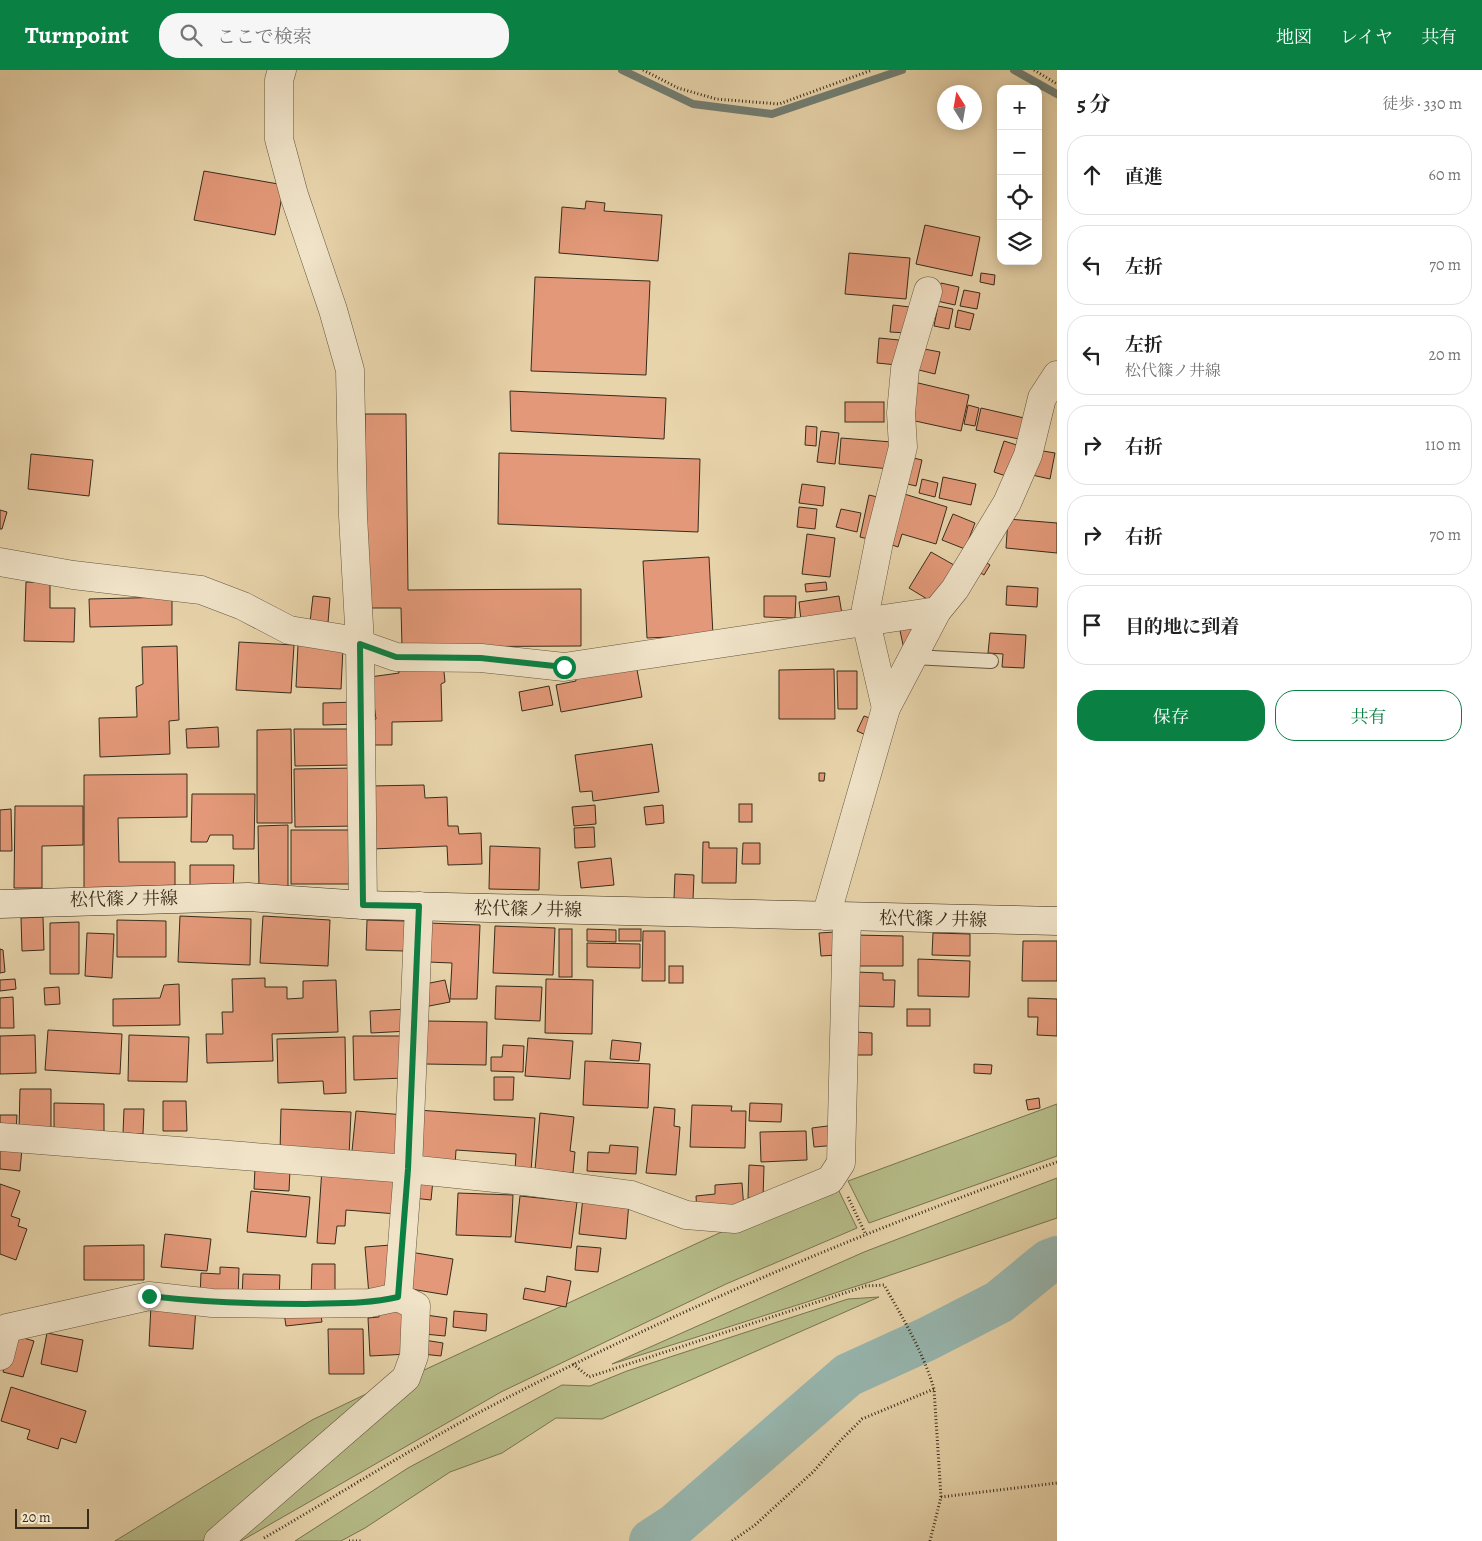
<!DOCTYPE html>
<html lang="ja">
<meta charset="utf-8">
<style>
:root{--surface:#fff;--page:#f6f6f6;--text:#222;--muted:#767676;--line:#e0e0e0;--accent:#0b8043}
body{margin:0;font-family:Alegreya,"Noto Serif JP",serif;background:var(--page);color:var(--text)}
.controls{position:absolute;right:15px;top:15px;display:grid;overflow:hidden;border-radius:10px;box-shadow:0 2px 12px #0003}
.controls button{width:45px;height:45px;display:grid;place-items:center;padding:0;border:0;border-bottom:1px solid var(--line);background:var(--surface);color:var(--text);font:25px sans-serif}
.compass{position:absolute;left:937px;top:15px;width:45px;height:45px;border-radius:50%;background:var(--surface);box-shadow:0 2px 12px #0003;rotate:349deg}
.scale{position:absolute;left:15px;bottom:12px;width:74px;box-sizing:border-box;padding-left:5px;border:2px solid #382c1b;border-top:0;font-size:14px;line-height:18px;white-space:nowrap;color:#382c1b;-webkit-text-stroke:4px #f0e3c8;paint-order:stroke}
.stop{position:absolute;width:15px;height:15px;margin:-11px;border:4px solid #0b8043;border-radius:50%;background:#fff}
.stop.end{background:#0b8043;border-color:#fff;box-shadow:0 1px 5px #0008}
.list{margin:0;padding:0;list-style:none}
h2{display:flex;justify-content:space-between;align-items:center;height:65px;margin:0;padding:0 20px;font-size:21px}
h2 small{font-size:16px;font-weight:400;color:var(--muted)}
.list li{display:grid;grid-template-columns:32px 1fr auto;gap:15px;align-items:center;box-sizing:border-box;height:80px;margin:0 10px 10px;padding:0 10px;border:1px solid var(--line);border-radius:20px}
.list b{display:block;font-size:19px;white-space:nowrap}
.list p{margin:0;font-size:16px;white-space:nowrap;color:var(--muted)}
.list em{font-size:16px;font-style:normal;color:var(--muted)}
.actions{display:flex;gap:10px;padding:15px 20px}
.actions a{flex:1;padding:11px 0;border:1px solid var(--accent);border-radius:20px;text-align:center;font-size:18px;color:var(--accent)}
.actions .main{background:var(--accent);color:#fff}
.icon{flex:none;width:28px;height:28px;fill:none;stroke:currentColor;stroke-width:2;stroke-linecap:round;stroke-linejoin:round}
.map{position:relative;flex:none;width:1057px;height:1471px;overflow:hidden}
header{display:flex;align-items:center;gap:30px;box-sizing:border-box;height:70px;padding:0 25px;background:var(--accent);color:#fff}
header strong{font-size:24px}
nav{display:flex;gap:28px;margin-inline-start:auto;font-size:18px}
.search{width:350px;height:45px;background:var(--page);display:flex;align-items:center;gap:12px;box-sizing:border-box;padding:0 18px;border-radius:20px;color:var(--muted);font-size:19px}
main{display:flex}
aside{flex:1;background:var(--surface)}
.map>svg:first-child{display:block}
</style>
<header>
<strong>Turnpoint</strong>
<div class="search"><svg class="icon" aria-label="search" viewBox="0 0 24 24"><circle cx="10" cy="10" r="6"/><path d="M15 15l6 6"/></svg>ここで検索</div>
<nav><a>地図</a><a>レイヤ</a><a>共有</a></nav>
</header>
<main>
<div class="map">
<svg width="1057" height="1471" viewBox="0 0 1057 1471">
<rect width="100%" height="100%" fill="#e8d4ab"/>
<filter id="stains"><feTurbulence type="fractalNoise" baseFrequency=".004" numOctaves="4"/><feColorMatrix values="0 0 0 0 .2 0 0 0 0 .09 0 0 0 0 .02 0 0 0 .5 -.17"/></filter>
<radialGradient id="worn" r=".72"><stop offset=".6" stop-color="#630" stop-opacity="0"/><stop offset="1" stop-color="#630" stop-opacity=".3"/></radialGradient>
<g fill="#b6bd89" stroke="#777452">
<path d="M1057 1034V1086L869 1153 848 1111Z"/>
<path d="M1057 1108V1148L876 1210 612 1294 864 1182Z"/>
<path d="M836 1115 857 1158 726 1214 501 1322 241 1471H230L422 1301 730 1158Z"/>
<path d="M879 1227 602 1349 556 1348 502 1383 450 1402 365 1458 341 1471H295L408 1398 562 1315 590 1316 627 1301 848 1229Z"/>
<path d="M389 1313 210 1471H115L312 1350Z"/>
</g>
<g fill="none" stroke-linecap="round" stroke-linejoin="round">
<g stroke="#727f74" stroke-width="8">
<path d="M622 0 693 34 772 44 902 0"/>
<path d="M1014 0 1057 24"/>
</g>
<path stroke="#98b7b0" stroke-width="44" d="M651 1471 674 1456 848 1305 927 1269 999 1232 1049 1191 1057 1188"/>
</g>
<g fill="#e39979" stroke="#382c1b">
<path d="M204 101 284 115 275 165 194 150Z"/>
<path d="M586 131 605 133 604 141 662 145 658 191 559 183 562 137 585 139Z"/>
<path d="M925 155 980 167 972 206 916 194Z"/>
<path d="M849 183 910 188 906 229 845 224Z"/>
<path d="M981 203 995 205 994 215 980 212Z"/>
<path d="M535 207 650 211 646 305 531 301Z"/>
<path d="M941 213 959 217 955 235 937 231Z"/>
<path d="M964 220 980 223 977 239 960 236Z"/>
<path d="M893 235 910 237 907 263 890 262Z"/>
<path d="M938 236 953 239 949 259 934 256Z"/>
<path d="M958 240 974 244 970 260 955 257Z"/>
<path d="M879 268 899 270 897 295 877 293Z"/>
<path d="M919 278 940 282 935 304 915 299Z"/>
<path d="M914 312 969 325 961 361 906 349Z"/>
<path d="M510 321 666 328 664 369 511 361Z"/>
<rect x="845" y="332" width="39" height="20"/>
<path d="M968 335 979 338 975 356 964 354Z"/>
<path d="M981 338 1024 348 1019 369 976 360Z"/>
<path d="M365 344H406L408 520 581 519V576L402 577 401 538H367Z"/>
<path d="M806 356 817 357 816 376 805 375Z"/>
<path d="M821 361 839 363 835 394 817 392Z"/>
<path d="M841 368 892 372 890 399 839 394Z"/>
<path d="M1004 371 1020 376 1009 407 994 402Z"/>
<path d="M1043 381 1055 383 1050 409 1032 405Z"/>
<path d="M499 383 700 389 698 462 498 454Z"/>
<path d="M31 384 93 390 89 426 28 419Z"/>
<path d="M905 386 922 390 916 416 899 412Z"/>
<path d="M943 407 976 414 971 435 939 428Z"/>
<path d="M922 409 938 413 935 427 919 423Z"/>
<path d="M802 414 825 417 823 436 799 433Z"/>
<path d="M901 423 947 437 936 474 902 464 898 477 886 473Z"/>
<path d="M869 425 886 429 876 471 860 467Z"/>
<path d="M799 437 817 439 815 459 797 457Z"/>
<path d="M841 439 861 443 857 462 836 457Z"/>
<path d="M0 440 7 442 2 459H0Z"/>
<path d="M953 444 975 453 965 479 942 470Z"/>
<path d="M1008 449 1057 453V483L1006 478Z"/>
<path d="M807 464 835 468 830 507 802 504Z"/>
<path d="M931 482 954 495 932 532 909 518Z"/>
<path d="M709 487 713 565 647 568 643 491Z"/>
<path d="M984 491 990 495 984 505 977 501Z"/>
<path d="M26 512 50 513V538H75L74 572 24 571Z"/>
<path d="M826 512 827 520 806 522 805 514Z"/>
<path d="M1007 516 1038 518 1037 537 1006 535Z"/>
<path d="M313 526 330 528 328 553 310 552Z"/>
<path d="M764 526H796L795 548 764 547Z"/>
<path d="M839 526 842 544 801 550 799 532Z"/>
<path d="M172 527V555L90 557 89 529Z"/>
<path d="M921 552 905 584 899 556Z"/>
<path d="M990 563 1026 565 1024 598 1002 597 1003 584 988 583Z"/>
<path d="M239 572 294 575 291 623 236 620Z"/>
<path d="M298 575 343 578 341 619 296 617Z"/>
<path d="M177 576 179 650 169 651 170 684 100 687 99 648 137 647 136 617 143 614 142 577Z"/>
<path d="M443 592 445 612 441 614 442 651 392 652V675H369V653L376 649 370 607 399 603 398 597Z"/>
<path d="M636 594 642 627 561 642 556 615 576 611 575 606Z"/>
<path d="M834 599 835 649H779V600Z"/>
<path d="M837 601H857V639H838Z"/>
<path d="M549 616 553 635 522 641 519 622Z"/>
<path d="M357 632 358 654 323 655V633Z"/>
<path d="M864 646 875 650 868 666 857 661Z"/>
<path d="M218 657 219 677 187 678 186 659Z"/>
<path d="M291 659 292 753H257V660Z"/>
<path d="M294 659H353V695L295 696Z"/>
<path d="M652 674 659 722 593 731 592 721 580 722 575 685Z"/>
<path d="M356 698V756L295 757 294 699Z"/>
<path d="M819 703H825L824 711H819Z"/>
<path d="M187 704V747L118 748 119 792H175V822L84 823V705Z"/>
<path d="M424 715 425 728 447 727 448 756H458L459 764 481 763 482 794 448 795 447 776 372 779 370 716Z"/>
<path d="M192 724H255L254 779H233V765H210L207 772H191Z"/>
<rect x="739" y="734" width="13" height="18"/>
<path d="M595 735 596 754 574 756 572 737Z"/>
<path d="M663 735 664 753 646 755 644 737Z"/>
<path d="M15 736H83V775L42 776V818H14Z"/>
<path d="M11 739 12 781H0V740Z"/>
<path d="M288 755V819L259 820 258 756Z"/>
<path d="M594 757 595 777 575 778 574 758Z"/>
<rect x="291" y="760" width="63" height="54"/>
<path d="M703 772H709V778H737L736 813H702Z"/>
<path d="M743 773H760V794H742Z"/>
<path d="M490 776 540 778 539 820 489 819Z"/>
<path d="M611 788 614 815 581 818 578 792Z"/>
<path d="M190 795H234L233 821H190Z"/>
<path d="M675 804 694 805 693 830 674 829Z"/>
<path d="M180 846 251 849 250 895 178 892Z"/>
<path d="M263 846 330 850 328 896 260 893Z"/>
<path d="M43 847 44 880 22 881 21 848Z"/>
<path d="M117 850 166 851V887H117Z"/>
<path d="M367 850 405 851 404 881 366 880Z"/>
<path d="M79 852V904H50V853Z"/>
<path d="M429 853 480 855 477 929H450L452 893 428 892Z"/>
<path d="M495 856 555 858 553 905 493 903Z"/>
<rect x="559" y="859" width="13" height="48"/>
<path d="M587 859 616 860V872L587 871Z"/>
<rect x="619" y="859" width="22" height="12"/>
<path d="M643 861H665V911H642Z"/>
<path d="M835 862 837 885 821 886 819 863Z"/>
<path d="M87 863 114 864 112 908 85 906Z"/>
<path d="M933 863 970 864V886L932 885Z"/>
<path d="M854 865 903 866V896H854Z"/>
<path d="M1023 871H1057V911H1022Z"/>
<path d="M587 873 640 874V898L587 897Z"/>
<path d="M0 879 3 880 5 902 0 903Z"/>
<path d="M918 889 970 891 969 927 918 926Z"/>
<rect x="669" y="896" width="14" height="17"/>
<path d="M855 902 883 903V910H895L894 937 854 936Z"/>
<path d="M265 908V917H287V929L303 928V911L336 910 338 962 272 964 273 991 207 993 206 964H223L222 942H233L232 909Z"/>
<path d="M15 909 16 919 0 921V910Z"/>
<path d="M546 909 593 910 592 964 545 963Z"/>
<path d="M445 910 450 932 424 937 420 915Z"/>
<path d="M179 914 180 955 113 956V929L160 928 164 915Z"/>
<path d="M496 916 542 917 540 951 495 949Z"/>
<path d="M59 917 60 934 45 935 44 918Z"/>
<path d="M13 927 14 958H0V928Z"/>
<path d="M1028 928 1057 929V966L1037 965 1038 947H1028Z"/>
<path d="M408 939 409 961 371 963 370 941Z"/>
<rect x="907" y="939" width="23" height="17"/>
<path d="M426 951 487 952 486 995 425 994Z"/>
<path d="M48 960 122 964 120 1004 45 1000Z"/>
<path d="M855 962 872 963V985H854Z"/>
<path d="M35 965 36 1003 0 1004V966Z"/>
<path d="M129 965 189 967 187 1012 128 1011Z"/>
<path d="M353 966H404L405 1008 354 1010Z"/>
<path d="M345 967 346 1023 324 1024 323 1011 278 1013 277 969Z"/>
<path d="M528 968 573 971 570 1009 525 1006Z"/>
<path d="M612 970 641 973 639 991 610 989Z"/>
<path d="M503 975 524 976 523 1002 491 1001V987H502Z"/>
<path d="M585 991 650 994 648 1038 583 1035Z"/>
<path d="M974 994 992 995 991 1004 974 1003Z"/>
<path d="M494 1007H514L513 1030H494Z"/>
<path d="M20 1019H51V1061H19Z"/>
<path d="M1039 1028 1040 1038 1028 1040 1026 1030Z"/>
<path d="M163 1031H186L187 1061H163Z"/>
<path d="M54 1033 104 1034V1064L54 1063Z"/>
<path d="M750 1033 782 1034 781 1052 749 1051Z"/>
<path d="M692 1035 732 1036 731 1041H746L745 1078 690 1077Z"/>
<path d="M654 1037 675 1039 674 1056 680 1057 676 1105 646 1103Z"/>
<path d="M124 1039H144L143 1064 123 1063Z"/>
<path d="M281 1039 351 1042 349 1086 280 1083Z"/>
<path d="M417 1040 535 1048 531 1101 515 1100 516 1084 456 1080 455 1096 413 1093Z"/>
<path d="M356 1041 405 1045 401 1095 351 1091Z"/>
<path d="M540 1043 574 1047 570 1081 575 1082 573 1103 535 1100Z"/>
<path d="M0 1045H17L16 1061 0 1060Z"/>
<path d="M835 1055 838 1075 814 1077 812 1058Z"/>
<path d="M806 1061 807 1090 761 1092 760 1062Z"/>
<path d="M610 1075 638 1077 636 1104 587 1101 588 1082 609 1083Z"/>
<path d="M0 1076 22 1078 20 1101 0 1099Z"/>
<path d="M749 1095 764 1096 763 1129 748 1128Z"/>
<path d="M255 1098 290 1100 289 1121 254 1119Z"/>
<path d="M322 1098 401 1104 397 1144 346 1140 345 1156H337L335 1174 317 1173Z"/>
<path d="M416 1108 433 1110 431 1130 413 1128Z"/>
<path d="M742 1113 744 1140 697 1142 696 1126 715 1124V1115Z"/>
<path d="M0 1114 20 1121 11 1146 20 1149 18 1156 27 1159 16 1190 0 1184Z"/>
<path d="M251 1121 310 1127 306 1167 247 1162Z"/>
<path d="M458 1123 513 1125 511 1167 456 1165Z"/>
<path d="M520 1126 577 1132 571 1178 515 1172Z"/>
<path d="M583 1127 629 1132 626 1169 579 1164Z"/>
<path d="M165 1164 211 1169 207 1201 161 1197Z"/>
<path d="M144 1175V1210H84V1176Z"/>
<path d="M391 1175 395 1223 369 1225 365 1177Z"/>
<path d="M577 1176 601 1178 598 1202 575 1200Z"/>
<path d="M410 1182 453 1189 447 1225 405 1218Z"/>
<path d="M312 1194H335V1229H311Z"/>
<path d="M220 1197 239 1198 238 1229 200 1227 201 1203 220 1204Z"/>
<path d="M243 1204 280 1205 279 1230 242 1229Z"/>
<path d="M547 1206 571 1211 566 1237 523 1229 525 1218 545 1222Z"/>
<path d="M151 1235 196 1238 193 1279 149 1276Z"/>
<path d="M320 1238 322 1252 286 1256 284 1243Z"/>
<path d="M406 1241 409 1284 370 1286 368 1248 379 1247V1242Z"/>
<path d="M454 1241 487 1244 486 1261 453 1257Z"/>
<path d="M426 1245 447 1248 445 1266 424 1264Z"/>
<path d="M328 1259H363L364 1304H329Z"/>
<path d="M47 1263 83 1270 77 1302 41 1294Z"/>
<path d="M13 1265 34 1271 23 1307 3 1302Z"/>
<path d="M424 1270 443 1273 441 1286 422 1284Z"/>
<path d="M11 1317 86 1341 76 1373 61 1368 58 1379 27 1369 30 1360 1 1351Z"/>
</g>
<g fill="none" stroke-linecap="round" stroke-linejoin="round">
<g stroke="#64563f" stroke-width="16">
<path id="lane" d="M913 587 991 591"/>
</g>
<g stroke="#64563f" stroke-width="29">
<g id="street">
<path d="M282 0 279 10V69L294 125 333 240 350 300 353 446 360 574 363 835"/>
<path d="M0 492 73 505 201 520 243 536 289 560 345 569 396 587 481 588 564 597 937 541"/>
<path d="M886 638 866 552V538L879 472 903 377 901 343 905 299 928 221"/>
<path d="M826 846 886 638 937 541 955 519 1007 433 1028 385 1042 328 1057 305"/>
<path d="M0 1067 408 1099 532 1112 631 1125 686 1145 735 1149 830 1110 841 1093 847 847"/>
<path d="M0 1286 7 1258 149 1226 212 1233 289 1234 370 1233 398 1227"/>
<path d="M218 1471 406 1308 414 1286 416 1236 398 1227 408 1099 419 836"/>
</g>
</g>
<g stroke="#382c1b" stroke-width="29">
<path id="secondary" d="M0 834 248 827 363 835 1057 851"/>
</g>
<g stroke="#382c1b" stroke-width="3" stroke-dasharray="1 2.5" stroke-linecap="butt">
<path d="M643 0 678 18 716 29 779 34 872 0"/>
<path d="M1034 0 1057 14"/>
<path d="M848 1127 866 1165"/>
<path d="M573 1294 589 1307 866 1216 884 1215C903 1248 923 1282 934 1319L941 1427 930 1471"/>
<path d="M941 1427 1057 1413"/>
<path d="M264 1468C335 1427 405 1382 478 1343 664 1245 859 1163 1057 1092"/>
<path d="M349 1471H361"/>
<path d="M732 1471 755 1455 814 1401 840 1371 862 1349 934 1319"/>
</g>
<use href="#lane" stroke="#f0e3c8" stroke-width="14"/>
<use href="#street" stroke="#f0e3c8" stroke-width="28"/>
<use href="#secondary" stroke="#f0e3c8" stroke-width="28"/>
</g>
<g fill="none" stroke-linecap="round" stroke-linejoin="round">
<path stroke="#0b8043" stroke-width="6" d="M149 1226C201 1232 253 1234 306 1234 338 1233 367 1234 398 1227L408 1099 419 836 363 835 360 574 396 587 481 588 564 597"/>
</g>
<g text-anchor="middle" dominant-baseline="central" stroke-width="5" stroke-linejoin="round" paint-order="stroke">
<g font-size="18" fill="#382c1b" stroke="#f0e3c8">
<text transform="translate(124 829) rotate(-1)">松代篠ノ井線</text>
<text transform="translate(528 839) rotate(1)">松代篠ノ井線</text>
<text transform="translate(933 849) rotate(1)">松代篠ノ井線</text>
</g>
</g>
<rect width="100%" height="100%" filter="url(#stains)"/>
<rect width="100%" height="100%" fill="url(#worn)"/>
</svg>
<div class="controls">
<button>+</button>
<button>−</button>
<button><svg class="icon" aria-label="locate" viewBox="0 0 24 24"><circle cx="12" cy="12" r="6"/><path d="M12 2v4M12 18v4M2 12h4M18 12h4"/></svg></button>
<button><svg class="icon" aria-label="layers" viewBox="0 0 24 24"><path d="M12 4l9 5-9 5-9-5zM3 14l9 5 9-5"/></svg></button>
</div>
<svg class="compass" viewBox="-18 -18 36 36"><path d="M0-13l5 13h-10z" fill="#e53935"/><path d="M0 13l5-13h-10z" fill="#767676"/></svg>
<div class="scale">20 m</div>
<div class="stop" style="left:564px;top:597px"></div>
<div class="stop end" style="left:149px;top:1226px"></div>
</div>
<aside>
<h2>5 分<small>徒歩 · 330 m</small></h2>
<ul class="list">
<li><svg class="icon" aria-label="ahead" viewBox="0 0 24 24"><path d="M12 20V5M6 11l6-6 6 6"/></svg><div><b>直進</b></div><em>60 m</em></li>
<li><svg class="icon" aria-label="left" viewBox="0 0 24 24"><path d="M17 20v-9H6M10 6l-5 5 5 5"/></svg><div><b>左折</b></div><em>70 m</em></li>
<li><svg class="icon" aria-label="left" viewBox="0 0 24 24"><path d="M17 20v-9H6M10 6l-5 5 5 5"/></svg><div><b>左折</b><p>松代篠ノ井線</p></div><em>20 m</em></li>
<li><svg class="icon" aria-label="right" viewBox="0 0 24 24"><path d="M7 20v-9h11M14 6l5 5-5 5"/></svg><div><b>右折</b></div><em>110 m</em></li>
<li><svg class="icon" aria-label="right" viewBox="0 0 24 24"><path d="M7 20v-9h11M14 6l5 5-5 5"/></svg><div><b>右折</b></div><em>70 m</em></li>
<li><svg class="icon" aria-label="arrive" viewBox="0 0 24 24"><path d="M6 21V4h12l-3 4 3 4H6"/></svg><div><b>目的地に到着</b></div></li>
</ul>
<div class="actions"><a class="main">保存</a><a>共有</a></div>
</aside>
</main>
